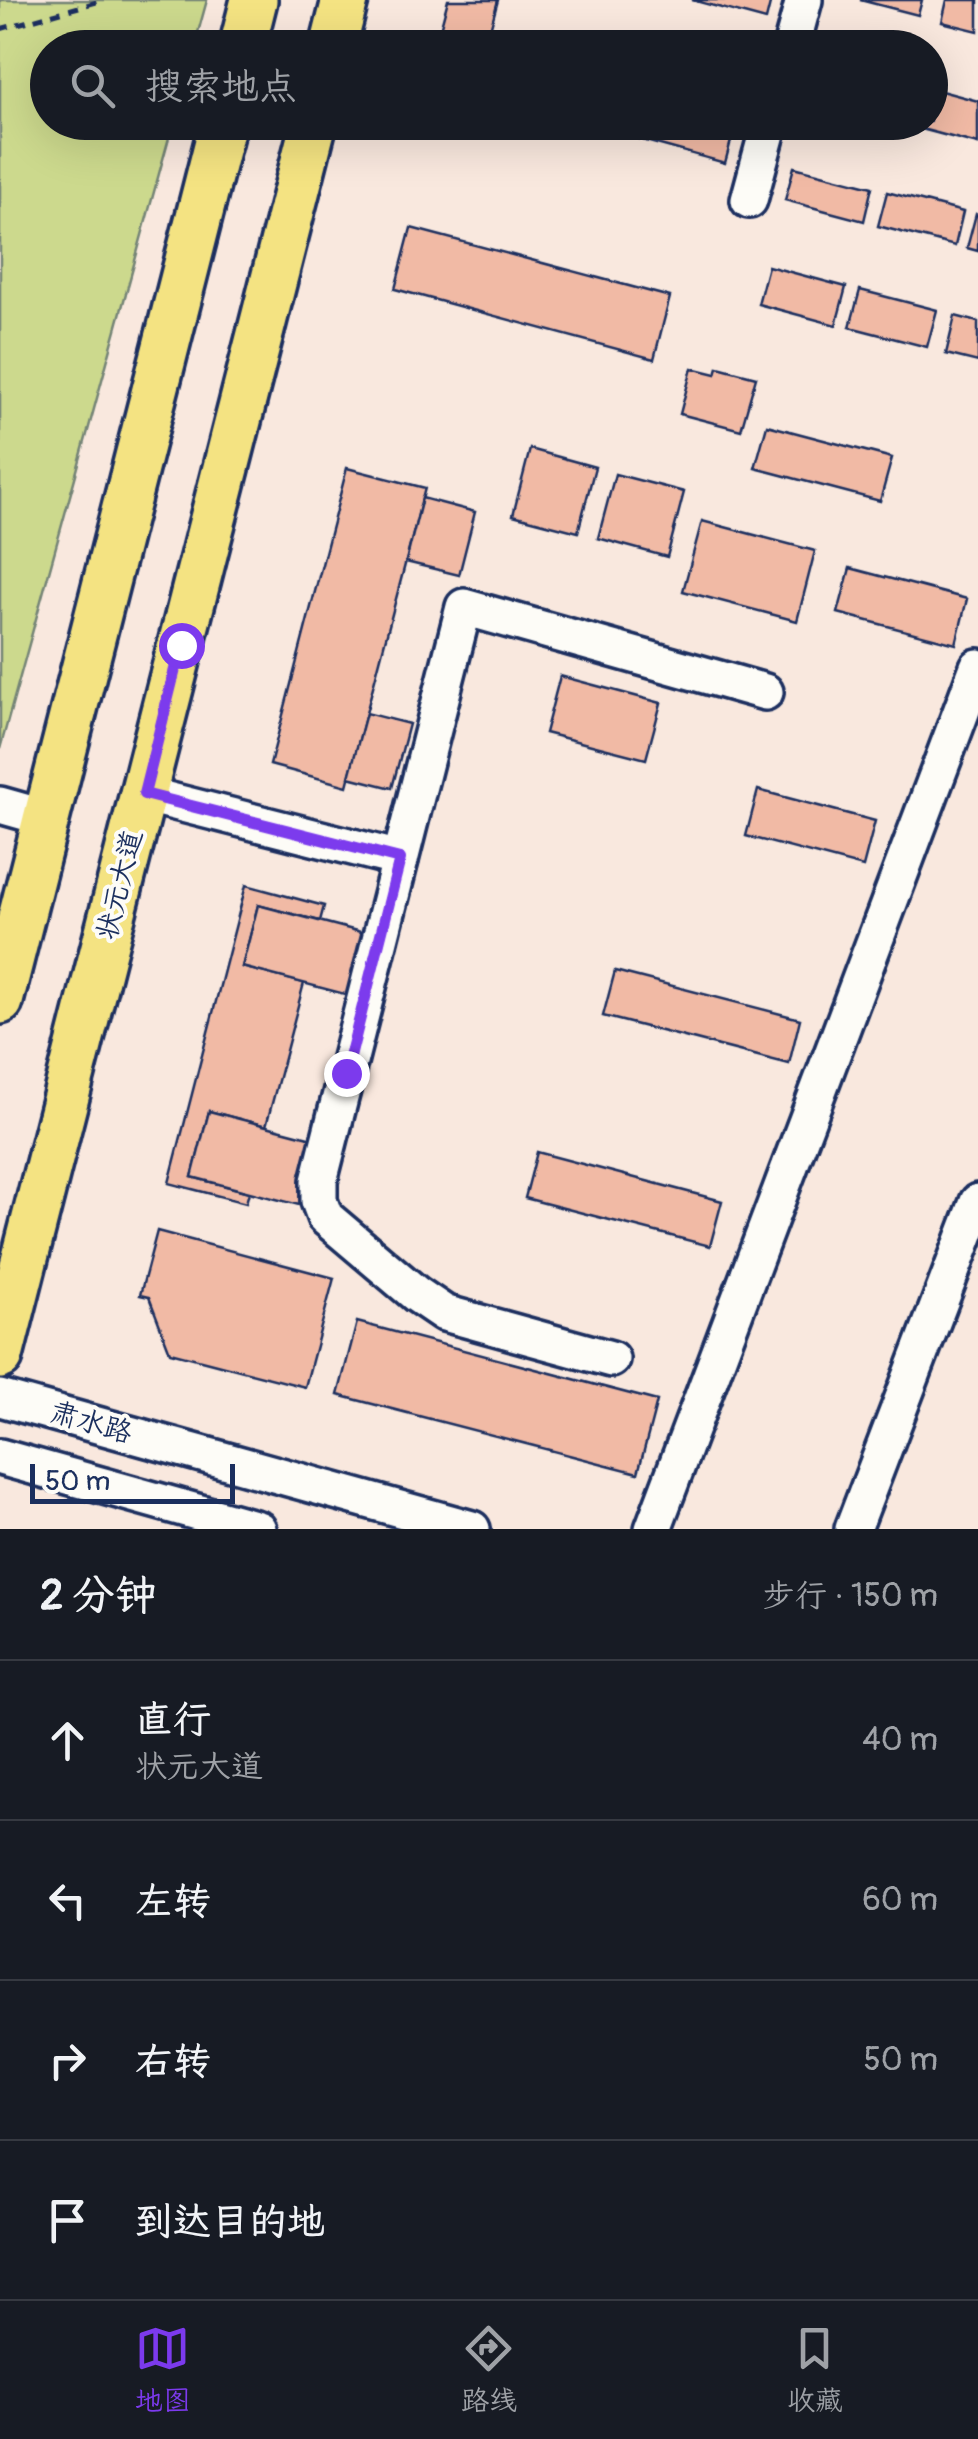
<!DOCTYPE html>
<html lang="zh">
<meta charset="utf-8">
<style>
:root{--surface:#171b24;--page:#242831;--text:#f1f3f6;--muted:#9ea1a6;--line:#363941;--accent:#7c3aed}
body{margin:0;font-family:Pangolin,"LXGW WenKai TC",sans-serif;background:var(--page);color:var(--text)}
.scale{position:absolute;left:30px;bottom:25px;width:205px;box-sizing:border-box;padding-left:10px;border:5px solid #1b2f5e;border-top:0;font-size:28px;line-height:35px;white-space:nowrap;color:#1b2f5e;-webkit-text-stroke:8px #fdfcf7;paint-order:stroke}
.stop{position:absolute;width:30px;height:30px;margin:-22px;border:8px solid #7c3aed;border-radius:50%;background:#fff}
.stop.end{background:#7c3aed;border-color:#fff;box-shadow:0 2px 10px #0008}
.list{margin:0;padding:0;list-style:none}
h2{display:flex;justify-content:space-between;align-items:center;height:130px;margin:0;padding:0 40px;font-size:42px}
h2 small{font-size:32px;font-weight:400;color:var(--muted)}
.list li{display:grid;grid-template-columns:65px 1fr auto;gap:30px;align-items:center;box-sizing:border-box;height:160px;padding:0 40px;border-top:2px solid var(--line)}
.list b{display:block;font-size:38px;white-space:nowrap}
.list p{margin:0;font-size:32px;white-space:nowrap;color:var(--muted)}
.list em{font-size:32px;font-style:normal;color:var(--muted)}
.icon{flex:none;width:55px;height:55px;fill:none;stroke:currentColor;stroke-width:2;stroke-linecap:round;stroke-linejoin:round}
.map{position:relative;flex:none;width:978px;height:1529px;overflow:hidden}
.search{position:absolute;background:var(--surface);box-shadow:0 10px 40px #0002;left:30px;right:30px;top:30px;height:110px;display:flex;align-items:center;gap:25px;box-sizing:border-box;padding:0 35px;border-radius:55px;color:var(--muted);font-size:38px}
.sheet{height:770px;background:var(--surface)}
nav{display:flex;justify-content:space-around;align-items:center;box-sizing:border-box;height:140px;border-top:2px solid var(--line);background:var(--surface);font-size:28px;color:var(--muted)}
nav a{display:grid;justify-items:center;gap:5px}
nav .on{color:var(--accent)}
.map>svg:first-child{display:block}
</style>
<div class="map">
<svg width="978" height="1529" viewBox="0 0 978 1529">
<rect width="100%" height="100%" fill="#f9e8de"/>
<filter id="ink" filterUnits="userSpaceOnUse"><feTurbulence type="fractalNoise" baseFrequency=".01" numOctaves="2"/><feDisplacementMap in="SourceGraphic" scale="20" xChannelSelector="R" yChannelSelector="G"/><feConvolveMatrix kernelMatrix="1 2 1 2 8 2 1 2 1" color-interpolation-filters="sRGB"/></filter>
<g filter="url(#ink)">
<path fill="#ccd98d" stroke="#748476" stroke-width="2.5" d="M0 0H207L194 47 48 48V122L173 123 0 749Z"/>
<g fill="#f1baa5" stroke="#1b2f5e" stroke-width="2.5">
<path d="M448 0H498L485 48H435Z"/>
<path d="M692 0H771L766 20Z"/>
<path d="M860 0H922L918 15Z"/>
<path d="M947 0H978V31L942 22Z"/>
<path d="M930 88 978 101V144L914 127 915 122H930Z"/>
<path d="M577 122H736L725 163Z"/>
<path d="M794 167 872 187 864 221 785 200Z"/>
<path d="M887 192 963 212 955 246 878 226Z"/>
<path d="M976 214 978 215V251L967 248Z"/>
<path d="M411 228 670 297 654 359 395 289Z"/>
<path d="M768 266 846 287 836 325 758 304Z"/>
<path d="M860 290 937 310 927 347 850 327Z"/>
<path d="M955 316 978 322V362L946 354Z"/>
<path d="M718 367 756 377 741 430 680 414 692 368 716 374Z"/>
<path d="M767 425 892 458 880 501 755 468Z"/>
<path d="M530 449 595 467 578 532 513 515Z"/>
<path d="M347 468 425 488 347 786 270 765Z"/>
<path d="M615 474 684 492 667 557 598 538Z"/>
<path d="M422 498 475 512 459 575 406 562Z"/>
<path d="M702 521 815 551 797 621 683 591Z"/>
<path d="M850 568 967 599 956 644 838 613Z"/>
<path d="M560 676 661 703 646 759 545 733Z"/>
<path d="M366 713 409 724 392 788 349 777Z"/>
<path d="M758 790 875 821 863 867 746 836Z"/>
<path d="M246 885 324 906 320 921 258 905 242 967 304 983 266 1126 209 1111 192 1177 249 1192 246 1203 169 1183Z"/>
<path d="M258 905 372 935 356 997 242 967Z"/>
<path d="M615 971 800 1019 789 1064 603 1016Z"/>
<path d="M209 1111 316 1139 299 1205 192 1177Z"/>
<path d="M537 1152 722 1201 710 1246 525 1198Z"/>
<path d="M157 1231 334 1278 305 1387 170 1352 149 1297 140 1295Z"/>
<path d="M357 1322 657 1401 638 1473 338 1395Z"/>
</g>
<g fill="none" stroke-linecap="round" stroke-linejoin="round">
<g stroke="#1b2f5e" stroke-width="42">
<g id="minor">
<path d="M791 48 804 0"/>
<path d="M749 200 770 122"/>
<path d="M143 794 400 859"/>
<path d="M0 805 46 818"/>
<path d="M611 1359 444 1313 416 1294 325 1217 319 1201V1181L464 607 765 692"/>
<path d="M0 1398 472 1529"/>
<path d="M0 1457 258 1529"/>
<path d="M653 1529 978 667"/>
<path d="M853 1529 978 1202"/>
</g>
</g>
<g stroke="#1b2f5e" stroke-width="52">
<g id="major">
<path d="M242 48 254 0"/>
<path d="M333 48 345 0"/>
<path d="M0 1001 223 122"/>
<path d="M0 1356 314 122"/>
</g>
</g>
<path stroke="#1b2f5e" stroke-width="5" stroke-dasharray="10 8" stroke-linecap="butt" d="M0 29 104 0"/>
<use href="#minor" stroke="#fdfcf7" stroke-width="35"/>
<use href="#major" stroke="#f4e382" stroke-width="45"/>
</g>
</g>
<g fill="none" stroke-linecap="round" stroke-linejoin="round" filter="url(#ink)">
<path stroke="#7c3aed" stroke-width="12" d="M181 645 144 794 400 859 346 1073"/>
</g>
<g text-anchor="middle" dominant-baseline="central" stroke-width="8" stroke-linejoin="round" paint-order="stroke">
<g font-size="28" fill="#1b2f5e" stroke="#fdfcf7">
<text transform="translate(120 885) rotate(-76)">状元大道</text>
<text transform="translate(91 1423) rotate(16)">肃水路</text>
</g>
</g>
</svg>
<div class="scale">50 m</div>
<div class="stop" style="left:181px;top:645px"></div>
<div class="stop end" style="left:346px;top:1073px"></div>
<div class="search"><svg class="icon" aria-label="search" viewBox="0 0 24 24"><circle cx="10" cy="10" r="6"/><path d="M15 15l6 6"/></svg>搜索地点</div>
</div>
<section class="sheet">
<h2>2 分钟<small>步行 · 150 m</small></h2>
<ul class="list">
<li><svg class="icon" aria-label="ahead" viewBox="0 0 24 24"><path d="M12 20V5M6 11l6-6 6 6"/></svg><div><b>直行</b><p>状元大道</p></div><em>40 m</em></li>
<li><svg class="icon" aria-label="left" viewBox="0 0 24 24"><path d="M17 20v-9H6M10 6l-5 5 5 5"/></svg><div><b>左转</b></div><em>60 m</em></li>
<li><svg class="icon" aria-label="right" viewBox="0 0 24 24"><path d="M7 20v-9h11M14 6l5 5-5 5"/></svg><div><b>右转</b></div><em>50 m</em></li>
<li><svg class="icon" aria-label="arrive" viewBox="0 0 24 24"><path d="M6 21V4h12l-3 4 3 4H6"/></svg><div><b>到达目的地</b></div></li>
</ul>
</section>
<nav>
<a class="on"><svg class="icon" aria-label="map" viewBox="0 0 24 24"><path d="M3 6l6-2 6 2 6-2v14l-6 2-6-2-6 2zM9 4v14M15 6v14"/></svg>地图</a>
<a><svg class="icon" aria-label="directions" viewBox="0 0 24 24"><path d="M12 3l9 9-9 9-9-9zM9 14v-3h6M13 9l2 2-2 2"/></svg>路线</a>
<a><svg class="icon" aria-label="saved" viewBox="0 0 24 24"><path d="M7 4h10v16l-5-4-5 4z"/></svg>收藏</a>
</nav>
